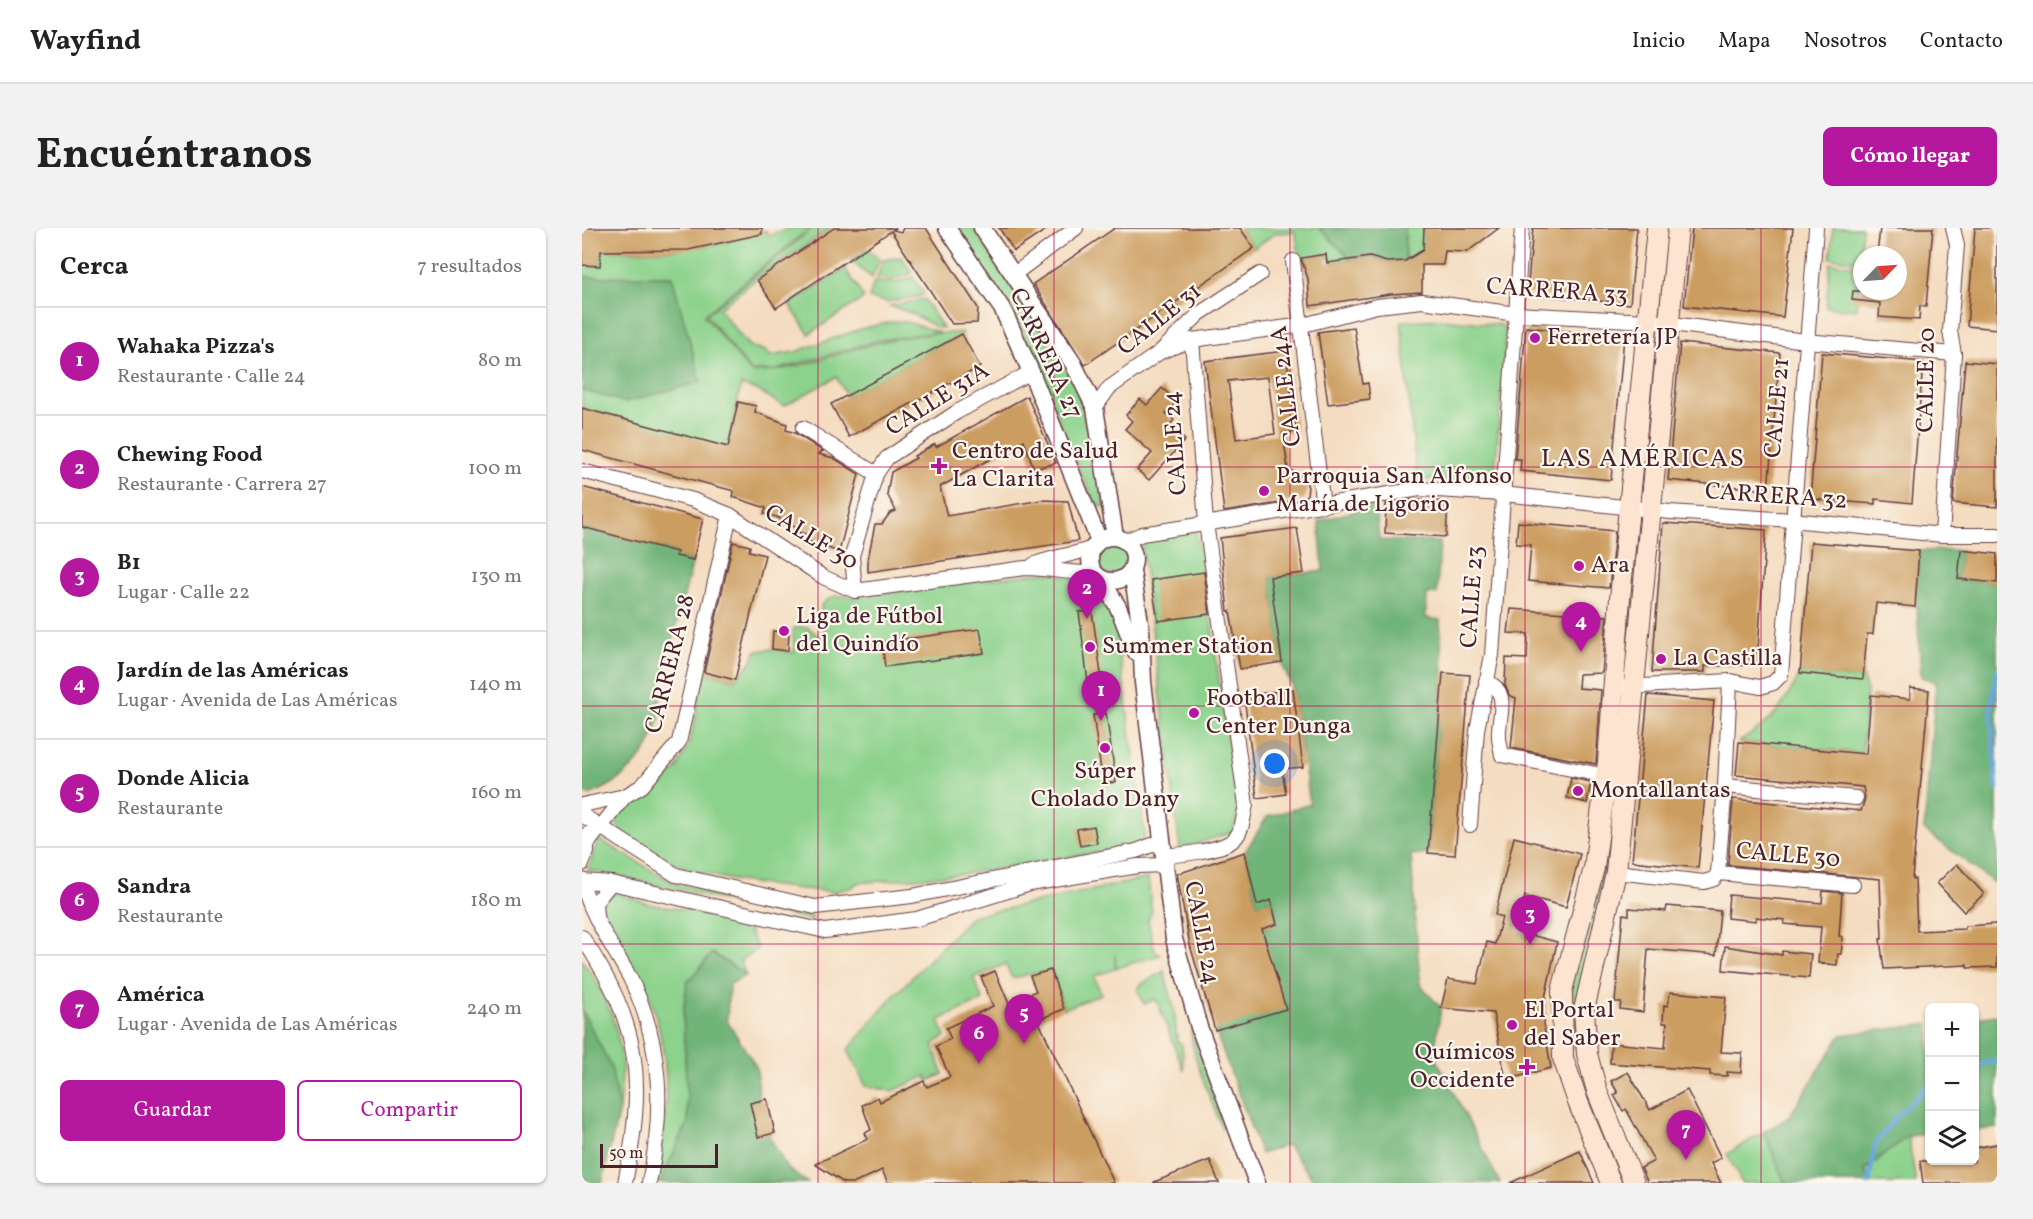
<!DOCTYPE html>
<html lang="es">
<meta charset="utf-8">
<style>
:root{--surface:#fff;--page:#f2f2f2;--text:#222;--muted:#767676;--line:#e0e0e0;--accent:#b5179e}
body{margin:0;font-family:Vollkorn,serif;background:var(--page);color:var(--text)}
.controls{position:absolute;right:18px;bottom:18px;display:grid;overflow:hidden;border-radius:9px;box-shadow:0 2px 4px #0004}
.controls button{width:54px;height:54px;display:grid;place-items:center;padding:0;border:0;border-bottom:2px solid var(--line);background:var(--surface);color:var(--text);font:30px sans-serif}
.compass{position:absolute;left:1271px;top:18px;width:54px;height:54px;border-radius:50%;background:var(--surface);box-shadow:0 2px 4px #0004;rotate:65deg}
.scale{position:absolute;left:18px;bottom:15px;width:118px;box-sizing:border-box;padding-left:6px;border:3px solid #4a1f2b;border-top:0;font-size:16px;line-height:21px;white-space:nowrap;color:#4a1f2b;-webkit-text-stroke:4px #fbf7ec;paint-order:stroke}
.you{position:absolute;left:693px;top:536px;width:21px;height:21px;margin:-15px;border:4px solid #fff;border-radius:50%;background:#1a73e8;box-shadow:0 0 0 9px #1a73e833}
.badge{display:grid;place-items:center;width:39px;height:39px;border-radius:50%;background:var(--accent);color:#fff;font-size:20px;font-weight:700}
.pin{position:absolute;translate:-50% -50px;filter:drop-shadow(0 2px 3px #0008)}
.pin::after{content:'';position:absolute;top:32px;width:21px;height:18px;background:inherit;clip-path:polygon(0 0,100% 0,50% 100%)}
.list{margin:0;padding:0;list-style:none}
h2{display:flex;justify-content:space-between;align-items:center;height:78px;margin:0;padding:0 24px;font-size:26px}
h2 small{font-size:20px;font-weight:400;color:var(--muted)}
.list li{display:grid;grid-template-columns:39px 1fr auto;gap:18px;align-items:center;box-sizing:border-box;height:108px;padding:0 24px;border-top:2px solid var(--line)}
.list b{display:block;font-size:22px;white-space:nowrap}
.list p{margin:0;font-size:20px;white-space:nowrap;color:var(--muted)}
.list em{font-size:20px;font-style:normal;color:var(--muted)}
.actions{display:flex;gap:12px;padding:18px 24px}
.actions a{flex:1;padding:14px 0;border:2px solid var(--accent);border-radius:9px;text-align:center;font-size:21px;color:var(--accent)}
.actions .main{background:var(--accent);color:#fff}
.icon{flex:none;width:33px;height:33px;fill:none;stroke:currentColor;stroke-width:2;stroke-linecap:round;stroke-linejoin:round}
.map{position:relative;flex:none;width:1415px;height:955px;overflow:hidden;border-radius:9px}
header{display:flex;align-items:center;gap:36px;box-sizing:border-box;height:84px;padding:0 30px;background:var(--surface);border-bottom:2px solid var(--line)}
header strong{font-size:28px}
nav{display:flex;gap:33px;margin-inline-start:auto;font-size:21px}
.intro{display:flex;align-items:center;justify-content:space-between;box-sizing:border-box;height:144px;padding:0 36px}
h1{margin:0;font-size:42px}
.button{padding:15px 27px;border-radius:9px;background:var(--accent);color:#fff;font-size:21px;font-weight:700}
main{display:flex;gap:36px;padding:0 36px}
aside{flex:1;background:var(--surface);border-radius:9px;box-shadow:0 2px 4px #0004}
.map>svg:first-child{display:block}
</style>
<header>
<strong>Wayfind</strong>
<nav><a>Inicio</a><a>Mapa</a><a>Nosotros</a><a>Contacto</a></nav>
</header>
<div class="intro"><h1>Encuéntranos</h1><a class="button">Cómo llegar</a></div>
<main>
<aside>
<h2>Cerca<small>7 resultados</small></h2>
<ul class="list">
<li><span class="badge">1</span><div><b>Wahaka Pizza's</b><p>Restaurante · Calle 24</p></div><em>80 m</em></li>
<li><span class="badge">2</span><div><b>Chewing Food</b><p>Restaurante · Carrera 27</p></div><em>100 m</em></li>
<li><span class="badge">3</span><div><b>B1</b><p>Lugar · Calle 22</p></div><em>130 m</em></li>
<li><span class="badge">4</span><div><b>Jardín de las Américas</b><p>Lugar · Avenida de Las Américas</p></div><em>140 m</em></li>
<li><span class="badge">5</span><div><b>Donde Alicia</b><p>Restaurante</p></div><em>160 m</em></li>
<li><span class="badge">6</span><div><b>Sandra</b><p>Restaurante</p></div><em>180 m</em></li>
<li><span class="badge">7</span><div><b>América</b><p>Lugar · Avenida de Las Américas</p></div><em>240 m</em></li>
</ul>
<div class="actions"><a class="main">Guardar</a><a>Compartir</a></div>
</aside>
<div class="map">
<svg width="1415" height="955" viewBox="0 0 1415 955">
<rect width="100%" height="100%" fill="#fbf7ec"/>
<filter id="ink" filterUnits="userSpaceOnUse"><feTurbulence type="fractalNoise" baseFrequency=".0167" numOctaves="2"/><feDisplacementMap in="SourceGraphic" scale="12" xChannelSelector="R" yChannelSelector="G"/><feConvolveMatrix kernelMatrix="1 2 1 2 8 2 1 2 1" color-interpolation-filters="sRGB"/></filter>
<filter id="wash" filterUnits="userSpaceOnUse"><feTurbulence type="fractalNoise" baseFrequency=".008" numOctaves="4" result="noise"/><feDisplacementMap in="SourceGraphic" scale="24" xChannelSelector="R" yChannelSelector="G"/><feGaussianBlur stdDeviation="1.35" result="paint"/><feColorMatrix in="noise" values="0 0 0 0 0 0 0 0 0 0 0 0 0 0 0 0 0 1.4 0 .05"/><feComposite in="paint" operator="in"/></filter>
<g filter="url(#wash)">
<rect width="100%" height="100%" fill="#f4dcc0"/>
<g fill="#8cd28c" stroke="#6b785c" stroke-width="1.5">
<path d="M207 0H228L122 87 169 145C211 143 253 126 294 115 322 107 353 106 381 104L380 106 265 168 254 149 202 178 175 162 159 157 146 220 0 180V162L43 174 90 48 0 49V37L18 38 19 22C76 25 131 22 184 2L186 8Z"/>
<path d="M231 0H249L174 51 137 81 167 118 184 123 188 128 213 124 278 101 309 94 322 93 357 104 297 112 191 143H169L124 87Z"/>
<path d="M375 0H392L496 161 523 279 514 277 493 232 439 98Z"/>
<path d="M658 0H737L769 31 749 34 744 26 718 30 713 4 694 5 672 20Z"/>
<path d="M823 0H842L841 22 823 33Z"/>
<path d="M1251 0H1280L1277 33 1248 30Z"/>
<path d="M285 21 298 31 290 50 269 33Z"/>
<path d="M320 29 330 45 311 52 295 50 301 32Z"/>
<path d="M1248 35 1278 38 1274 82 1244 79Z"/>
<path d="M263 40 282 70 227 106 207 76Z"/>
<path d="M331 49 342 66 338 68 305 74 287 70 292 54 314 55Z"/>
<path d="M342 71 361 100 354 99 329 85 308 78Z"/>
<path d="M859 91 920 97 924 105 912 257 835 251 819 93Z"/>
<path d="M1055 284 1060 285 1045 448H1040Z"/>
<path d="M614 303 622 344 656 584 651 604 598 621 560 321 564 311Z"/>
<circle cx="530" cy="331" r="15"/>
<path d="M463 344C505 350 520 361 534 401L563 608 557 617 383 646 274 655 271 659 252 664C186 657 112 655 56 615 45 608 36 603 31 589 44 575 62 570 77 559 112 532 114 484 120 444L153 452 169 434 174 423 190 421 212 425 211 400 225 399 243 413 239 378C249 366 257 367 273 369Z"/>
<path d="M1218 445 1281 451 1285 463 1280 525 1157 514C1190 493 1201 481 1218 445Z"/>
<path d="M1031 549 1038 550 1026 634 995 767 997 818 992 819 988 767Z"/>
<path d="M16 611 92 655 231 688 230 692 6 642Z"/>
<path d="M566 650 570 684 566 692 573 723 578 727 534 740 533 727V741L512 748 519 766 482 781 469 742 430 750 423 736 391 750 401 772 357 792 363 809 351 816 361 846 346 853 344 848 311 863 284 858 266 822 308 772 390 688Z"/>
<path d="M33 665 67 676 162 692 176 721 158 733 164 747 130 725 105 755 101 785 106 894 78 955H73C87 883 92 827 63 758 54 737 19 700 21 678 22 670 27 668 33 665Z"/>
<path d="M0 732C20 758 35 794 39 826 42 844 38 864 37 882L29 839 0 782Z"/>
<path d="M582 743 592 780 595 813 600 817 602 843 574 771 562 776 556 762 558 757Z"/>
<path d="M609 801 644 896 640 901C631 876 608 825 609 801Z"/>
<path d="M1182 904 1203 955H1160L1145 926Z"/>
<path d="M1326 908 1334 955H1289L1282 943Z"/>
</g>
<g fill="#71b478" stroke="#5e6a52" stroke-width="1.5">
<path d="M737 0H823V33L805 34 789 28 769 31Z"/>
<path d="M90 48 119 154 43 174 0 162V49Z"/>
<path d="M794 277 797 312 858 314 855 366H845L844 390 858 392 861 445 846 625 829 627 838 757 859 780 852 826 918 955H734L705 917 679 926 633 802 679 701 695 696 689 672 675 677 663 624 685 589 728 576 711 461 700 436 688 349 741 343 737 293Z"/>
<path d="M0 299 95 324 94 328 111 332C101 372 91 412 80 452 77 465 79 476 77 489 70 526 41 555 7 567L0 564Z"/>
<path d="M1379 322 1376 351 1415 355V657L1342 602 1354 454 1339 449 1334 362 1337 323Z"/>
<path d="M130 725 164 747 147 757 145 793 175 840 177 873 169 875 205 940 226 955H78L106 894 101 785 105 755Z"/>
<path d="M0 782 29 839 37 882 20 955H0Z"/>
<path d="M1415 787V900L1393 902V790Z"/>
<path d="M1347 796V906L1326 908 1282 942 1289 955H1203L1182 904 1207 889 1259 807Z"/>
</g>
<g fill="none" stroke-linecap="round" stroke-linejoin="round">
<g stroke="#6da9de" stroke-width="4.5">
<path d="M1415 443 1409 481 1415 560"/>
<path d="M1392 837 1415 833"/>
<path d="M1287 955 1293 916 1314 889 1348 856"/>
</g>
</g>
<g id="blocks">
<g fill="#cc9d60" fill-rule="evenodd">
<path d="M0 0H180V6L106 22 19 23 18 38 0 37Z"/>
<path d="M252 0H314L311 2 319 4 321 0H344L396 80 395 95 370 96 309 3 194 80 175 52Z"/>
<path d="M417 0H467L432 23Z"/>
<path d="M533 0H658L672 20 503 137 451 56Z"/>
<path d="M842 0H917L885 24 863 23 861 37H840V64L809 66 728 78 726 51 719 30 744 26 745 35 788 29 805 34 823 33 841 22Z"/>
<path d="M951 0H1055L1048 76 945 66Z"/>
<path d="M1110 0H1211L1201 89 1102 78Z"/>
<path d="M1298 0H1351L1344 79 1338 78 1337 92 1297 89 1298 75 1270 72 1271 63H1316V27H1295Z"/>
<path d="M1393 0H1415V101L1385 98Z"/>
<path d="M772 99 781 156 786 155 788 171 746 176 736 104Z"/>
<path d="M944 99 1042 109 1029 252 938 243 939 231H933Z"/>
<path d="M380 106 398 139 267 209 249 176Z"/>
<path d="M1098 115 1198 125 1186 262 1086 252Z"/>
<path d="M704 123 714 204 701 205 706 241 722 249 726 259 725 266 722 271 642 284 623 133ZM686 149 693 206 654 211 646 153Z"/>
<path d="M1240 125 1341 134 1330 275 1293 271V276L1228 271Z"/>
<path d="M1383 133 1415 136V279L1371 275Z"/>
<path d="M580 160 595 173 584 185 592 192 587 198 603 212 567 252 555 242 570 225 543 201 550 193 544 187 558 171 565 177Z"/>
<path d="M445 168 474 235 452 241 442 212 358 259 365 288 460 272 486 273 496 313 286 344V331L293 296H300L308 285 314 283 305 266 309 244 334 230 332 228 353 216 354 219Z"/>
<path d="M156 174 174 178 173 184 205 196 204 202 213 205 241 223 236 226 252 230 277 246 257 324 226 313 227 307 212 303 213 299 197 295 198 290 182 286 184 280 151 269 152 263 0 222V180L146 219Z"/>
<path d="M0 259 121 291 111 332 94 328 95 324 0 299Z"/>
<path d="M827 272 866 274 864 309 803 305 804 276Z"/>
<path d="M936 294 1033 303 1027 360 946 353 949 317 934 316Z"/>
<path d="M1081 295 1184 302 1175 437 1123 438V444H1070Z"/>
<path d="M715 300 722 345 688 349 700 434 658 441 648 383H646L638 310Z"/>
<path d="M151 314 168 318 167 323 183 327 153 452 122 444Z"/>
<path d="M1229 314 1337 323 1333 379 1294 375 1291 406H1285L1281 451 1218 445Z"/>
<path d="M1379 322 1415 326V355L1376 351Z"/>
<path d="M622 344 628 386 576 393 569 352Z"/>
<path d="M929 381 1025 388 1020 445 997 446 996 460 1019 462 1014 536 929 520 934 470 927 467 923 457 924 430 945 431 946 406 926 405Z"/>
<path d="M510 383 520 453 506 455 497 384Z"/>
<path d="M398 401 402 425 303 439 300 414Z"/>
<path d="M191 403 207 405 206 423 190 421Z"/>
<path d="M861 445 888 447 873 627 846 625Z"/>
<path d="M1328 460 1347 462 1330 651H1333L1335 703 1383 701V698L1415 696V739L1385 740V737L1302 741 1298 711H1300L1298 651 1146 637 1151 571 1279 583 1283 571 1281 559 1154 547 1157 514 1284 526 1289 467 1328 471Z"/>
<path d="M711 461 721 539 700 541 704 566 675 570 662 468Z"/>
<path d="M1066 467 1132 473 1116 640 1050 633Z"/>
<path d="M524 485 534 554 521 556 511 487Z"/>
<path d="M989 550 1009 554 1005 575 985 570Z"/>
<path d="M512 598 515 615 498 618 495 601Z"/>
<path d="M932 609 998 626 984 679 943 668 934 703 975 714 963 770 962 798 969 840 924 852 911 785 859 780 866 751 895 756 905 714 913 716 920 689 913 687Z"/>
<path d="M663 624 675 677 689 672 695 696 680 701 704 781 633 802 608 717 595 646Z"/>
<path d="M1375 636 1402 666 1382 684 1355 655Z"/>
<path d="M1241 663 1260 665 1257 708 1261 709 1259 726H1256L1255 737 1236 735 1239 699 1202 696 1203 692 1174 689V693L1145 690 1147 667 1240 675Z"/>
<path d="M1085 678 1138 683 1134 727 1066 721 1061 784 1038 781 1039 774H1033L1041 686 1047 687V680L1084 683Z"/>
<path d="M1143 718 1200 727V723L1229 726 1227 750 1141 742Z"/>
<path d="M469 742 482 781 456 792 532 955H306L300 942 273 955H262L233 936 286 911 283 905 289 902 280 877 296 869 298 874 342 853 345 859 368 849 354 818 369 811 364 800 411 778 399 749 413 743 427 776 454 763 448 748Z"/>
<path d="M1088 764 1144 769 1139 824 1160 825 1159 845 1145 844V848L1128 847V843L1028 835 1029 815 1083 820 1085 795H1081L1082 777 1086 778Z"/>
<path d="M1046 844 1068 882 1105 862 1139 930 1129 935 1139 955H1066L1059 940 1072 933 1044 881 1041 883 1032 867 1036 865 1029 853Z"/>
<path d="M185 871 193 905 176 909 168 875Z"/>
<path d="M1415 916V955H1341L1338 933H1392V920Z"/>
<path d="M998 923 1012 955H928Z"/>
<path d="M628 932 637 955H572V954Z"/>
</g>
</g>
</g>
<g filter="url(#ink)">
<use href="#blocks" fill-opacity="0" stroke="#643b41" stroke-width="1.5"/>
<g fill="none" stroke-linecap="round" stroke-linejoin="round">
<g stroke="#643b41" stroke-width="16">
<g id="minor">
<path d="M711 33 741 278"/>
<path d="M431 47 494 0"/>
<path d="M578 124 610 112 721 97 795 78 840 73 934 86 1066 93 1224 113 1372 126"/>
<path d="M513 180 527 160 578 124 617 86 678 46"/>
<path d="M221 200 294 246"/>
<path d="M0 243 111 272 148 287 241 349 273 363 443 340C468 340 490 346 512 345"/>
<path d="M1360 307 1372 126 1368 103 1375 17 1371 0"/>
<path d="M544 313 560 306 838 261 921 266 1088 284 1210 292 1360 307H1415"/>
<path d="M451 337C470 329 491 327 511 320"/>
<path d="M273 363 270 328 294 246 305 230 375 184 449 144"/>
<path d="M904 453C927 463 918 483 917 503 916 511 919 520 920 527L1024 548"/>
<path d="M1043 459 1148 453 1178 459 1191 455 1199 447 1234 0"/>
<path d="M1143 558 1274 570"/>
<path d="M0 577 43 568 60 558 97 514 148 287"/>
<path d="M0 587 94 647 233 679 330 668 554 623 578 614"/>
<path d="M888 597 895 502 910 427 940 0"/>
<path d="M6 615 43 568"/>
<path d="M581 627C596 628 638 622 650 613 661 605 661 589 664 577L624 295 610 112"/>
<path d="M0 636 5 624V606"/>
<path d="M1034 644 1122 654 1132 651 1136 645 1143 558 1148 453"/>
<path d="M1136 645 1271 657"/>
<path d="M0 652C8 688 31 718 48 750 81 816 82 884 67 955"/>
<path d="M0 653 29 655 243 703 335 691 448 656 556 638 582 637"/>
<path d="M14 689 13 675 29 655"/>
<path d="M0 709C60 799 63 852 43 955"/>
</g>
</g>
<g stroke="#643b41" stroke-width="19">
<g id="tertiary">
<path d="M365 0 421 82 449 144 517 313"/>
<path d="M400 0 491 135 513 180 533 309"/>
<circle cx="530" cy="331" r="22"/>
<path d="M550 343 559 401 561 454 592 711 617 799 675 955"/>
<path d="M519 351 536 379 554 424"/>
</g>
</g>
<g stroke="#643b41" stroke-width="22">
<g id="secondary">
<path d="M1029 955 996 874 981 830 980 763 1012 640 1026 534 1038 370 1075 0"/>
<path d="M1052 955 1015 863 1005 826 1002 782 1034 644 1096 0"/>
</g>
</g>
<use href="#minor" stroke="#fff" stroke-width="14"/>
<use href="#tertiary" stroke="#fff" stroke-width="16"/>
<use href="#secondary" stroke="#fde4d1" stroke-width="20"/>
</g>
</g>
<path fill="none" stroke="#c2185b" stroke-width="1.5" stroke-opacity="0.55" d="M236 0V955M472 0V955M708 0V955M943 0V955M1179 0V955M0 239H1415M0 478H1415M0 716H1415"/>
<g fill="#b5179e" stroke="#fbf7ec" stroke-width="2">
<circle cx="953" cy="110" r="6"/>
<path d="M354 229h6v6h6v6h-6v6h-6v-6h-6v-6h6z"/>
<circle cx="682" cy="263" r="6"/>
<circle cx="997" cy="338" r="6"/>
<circle cx="202" cy="403" r="6"/>
<circle cx="508" cy="419" r="6"/>
<circle cx="1079" cy="431" r="6"/>
<circle cx="612" cy="485" r="6"/>
<circle cx="523" cy="520" r="6"/>
<circle cx="996" cy="563" r="6"/>
<circle cx="930" cy="797" r="6"/>
<path d="M942 830h6v6h6v6h-6v6h-6v-6h-6v-6h6z"/>
</g>
<g text-anchor="middle" dominant-baseline="central" stroke-width="4.5" stroke-linejoin="round" paint-order="stroke">
<g font-size="24" fill="#4a1f2b" stroke="#fbf7ec">
<text transform="translate(975 64) rotate(4)">CARRERA 33</text>
<text transform="translate(578 92) rotate(-39)">CALLE 31</text>
<text transform="translate(463 126) rotate(65)">CARRERA 27</text>
<text transform="translate(1345 152) rotate(-89)">CALLE 20</text>
<text transform="translate(705 158) rotate(-97)">CALLE 24A</text>
<text transform="translate(356 172) rotate(-32)">CALLE 31A</text>
<text transform="translate(1196 180) rotate(-85)">CALLE 21</text>
<text transform="translate(594 215) rotate(-94)">CALLE 24</text>
<text transform="translate(1194 269) rotate(4)">CARRERA 32</text>
<text transform="translate(229 310) rotate(31)">CALLE 30</text>
<text transform="translate(891 369) rotate(-86)">CALLE 23</text>
<text transform="translate(89 436) rotate(-76)">CARRERA 28</text>
<text transform="translate(1206 628) rotate(5)">CALLE 30</text>
<text transform="translate(619 705) rotate(79)">CALLE 24</text>
</g>
<g font-size="24" fill="#4a1f2b" stroke="#fbf7ec" text-anchor="start">
<text x="965" y="110">Ferretería JP</text>
<text x="370" y="224">Centro de Salud<tspan x="370" dy="28">La Clarita</tspan></text>
<text x="694" y="249">Parroquia San Alfonso<tspan x="694" dy="28">María de Ligorio</tspan></text>
<text x="1009" y="338">Ara</text>
<text x="214" y="389">Liga de Fútbol<tspan x="214" dy="28">del Quindío</tspan></text>
<text x="520" y="419">Summer Station</text>
<text x="1091" y="431">La Castilla</text>
<text x="624" y="471">Football<tspan x="624" dy="28">Center Dunga</tspan></text>
<text x="523" y="544" text-anchor="middle">Súper<tspan x="523" dy="28">Cholado Dany</tspan></text>
<text x="1008" y="563">Montallantas</text>
<text x="942" y="783">El Portal<tspan x="942" dy="28">del Saber</tspan></text>
<text x="933" y="825" text-anchor="end">Químicos<tspan x="933" dy="28">Occidente</tspan></text>
</g>
<g font-size="26" letter-spacing="1.5" fill="#4a1f2b" stroke="#fbf7ec">
<text x="1061" y="231">LAS AMÉRICAS</text>
</g>
</g>
</svg>
<div class="controls">
<button>+</button>
<button>−</button>
<button><svg class="icon" aria-label="layers" viewBox="0 0 24 24"><path d="M12 4l9 5-9 5-9-5zM3 14l9 5 9-5"/></svg></button>
</div>
<svg class="compass" viewBox="-18 -18 36 36"><path d="M0-13l5 13h-10z" fill="#e53935"/><path d="M0 13l5-13h-10z" fill="#767676"/></svg>
<div class="scale">50 m</div>
<div class="you"></div>
<div class="pin badge" style="left:519px;top:493px">1</div>
<div class="pin badge" style="left:505px;top:391px">2</div>
<div class="pin badge" style="left:948px;top:717px">3</div>
<div class="pin badge" style="left:999px;top:424px">4</div>
<div class="pin badge" style="left:442px;top:816px">5</div>
<div class="pin badge" style="left:397px;top:836px">6</div>
<div class="pin badge" style="left:1104px;top:932px">7</div>
</div>
</main>
